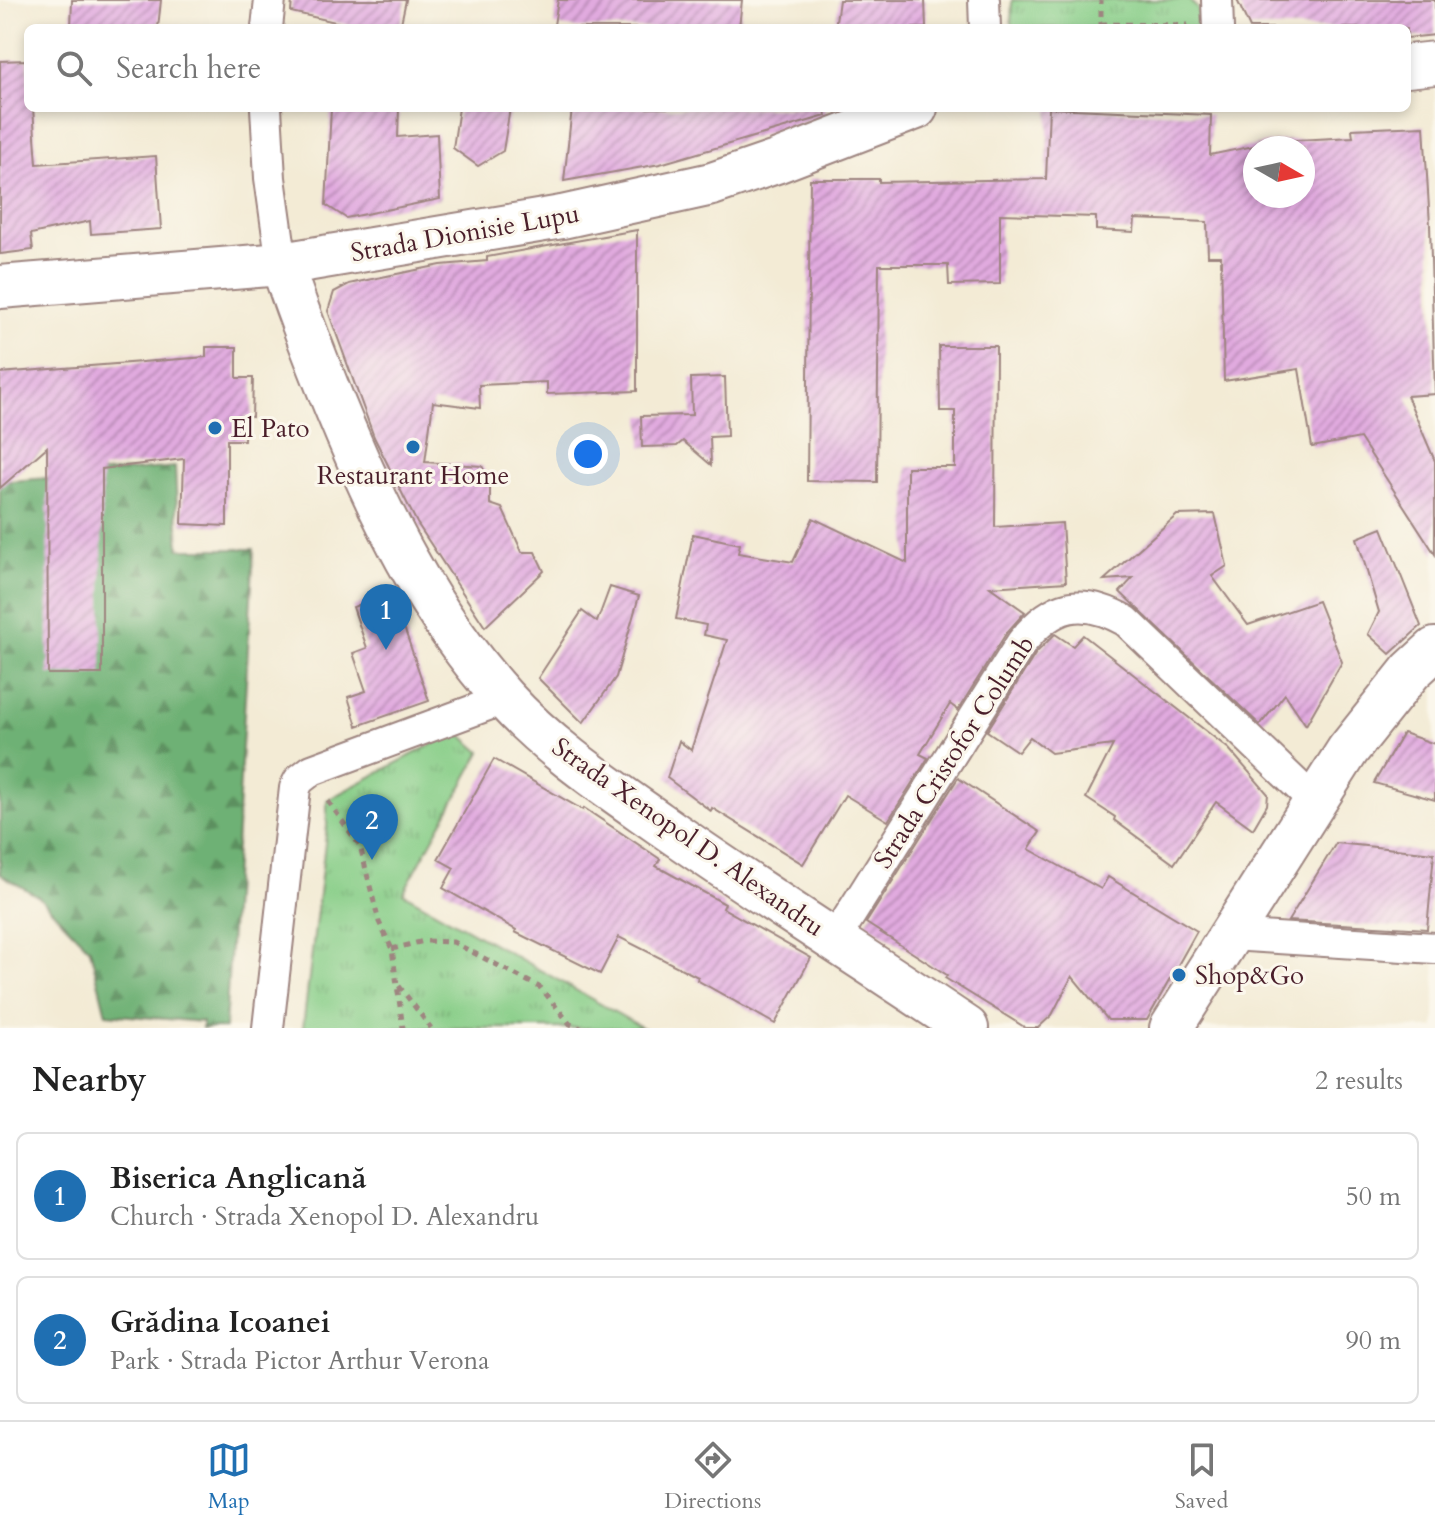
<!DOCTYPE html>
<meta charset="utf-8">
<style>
:root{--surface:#fff;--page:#f2f2f2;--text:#222;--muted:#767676;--line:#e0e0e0;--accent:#1f6fb2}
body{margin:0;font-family:Cardo,serif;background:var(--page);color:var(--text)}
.compass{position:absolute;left:1243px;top:136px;width:72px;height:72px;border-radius:50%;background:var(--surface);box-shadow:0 4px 12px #0003;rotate:99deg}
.you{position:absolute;left:588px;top:454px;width:28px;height:28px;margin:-20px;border:6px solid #fff;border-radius:50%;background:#1a73e8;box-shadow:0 0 0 12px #1a73e833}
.badge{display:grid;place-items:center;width:52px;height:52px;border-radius:50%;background:var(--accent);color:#fff;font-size:26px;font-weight:700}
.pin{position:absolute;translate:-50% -66px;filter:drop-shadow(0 2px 4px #0008)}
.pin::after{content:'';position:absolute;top:42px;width:28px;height:24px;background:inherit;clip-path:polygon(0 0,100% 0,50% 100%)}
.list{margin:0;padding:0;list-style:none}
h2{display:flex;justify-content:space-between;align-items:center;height:104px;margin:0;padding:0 32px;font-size:34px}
h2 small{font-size:26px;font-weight:400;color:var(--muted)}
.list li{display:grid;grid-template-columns:52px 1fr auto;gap:24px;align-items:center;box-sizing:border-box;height:128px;margin:0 16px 16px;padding:0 16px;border:2px solid var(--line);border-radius:12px}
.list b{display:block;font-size:30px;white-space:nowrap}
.list p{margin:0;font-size:26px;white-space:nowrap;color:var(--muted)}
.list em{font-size:26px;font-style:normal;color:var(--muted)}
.icon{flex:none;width:44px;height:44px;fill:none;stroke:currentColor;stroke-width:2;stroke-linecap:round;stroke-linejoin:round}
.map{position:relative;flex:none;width:1435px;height:1028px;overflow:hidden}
.search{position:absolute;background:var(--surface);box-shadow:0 4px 12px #0003;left:24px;right:24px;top:24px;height:88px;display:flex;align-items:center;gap:20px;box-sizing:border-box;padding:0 28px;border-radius:12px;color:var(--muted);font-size:30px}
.sheet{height:392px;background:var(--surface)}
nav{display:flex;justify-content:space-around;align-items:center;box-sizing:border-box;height:112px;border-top:2px solid var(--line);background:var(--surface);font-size:22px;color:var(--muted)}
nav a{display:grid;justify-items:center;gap:4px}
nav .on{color:var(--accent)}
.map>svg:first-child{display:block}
</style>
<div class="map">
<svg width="1435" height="1028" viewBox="0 0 1435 1028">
<defs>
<pattern id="forest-firs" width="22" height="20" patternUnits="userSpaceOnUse" patternTransform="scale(2)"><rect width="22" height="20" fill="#6eb174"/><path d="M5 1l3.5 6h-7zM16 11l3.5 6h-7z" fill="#5c8f5f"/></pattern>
<pattern id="park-tufts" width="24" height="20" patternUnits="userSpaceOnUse" patternTransform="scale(2)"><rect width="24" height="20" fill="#88ce88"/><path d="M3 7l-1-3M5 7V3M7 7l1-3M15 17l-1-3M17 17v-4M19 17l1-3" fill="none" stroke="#77b076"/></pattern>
<pattern id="building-hatch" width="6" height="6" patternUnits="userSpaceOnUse" patternTransform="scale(2)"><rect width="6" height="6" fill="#e1aadf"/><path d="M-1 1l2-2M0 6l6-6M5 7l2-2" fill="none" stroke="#b88ab5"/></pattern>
</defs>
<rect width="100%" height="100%" fill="#fbf7ec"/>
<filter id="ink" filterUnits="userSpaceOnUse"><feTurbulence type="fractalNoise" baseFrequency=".0125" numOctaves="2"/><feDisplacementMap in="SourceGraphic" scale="16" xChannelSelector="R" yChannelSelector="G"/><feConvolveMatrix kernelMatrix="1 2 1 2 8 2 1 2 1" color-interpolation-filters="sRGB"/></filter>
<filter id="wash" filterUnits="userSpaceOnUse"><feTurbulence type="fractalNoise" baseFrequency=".006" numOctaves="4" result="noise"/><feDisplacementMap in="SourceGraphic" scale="32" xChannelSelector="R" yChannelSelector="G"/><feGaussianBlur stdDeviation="1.8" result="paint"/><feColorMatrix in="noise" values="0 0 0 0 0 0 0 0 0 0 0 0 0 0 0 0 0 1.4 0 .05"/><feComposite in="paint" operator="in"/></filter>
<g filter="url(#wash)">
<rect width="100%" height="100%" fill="#f3ebd5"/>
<path fill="url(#forest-firs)" stroke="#5c6850" stroke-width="2" d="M175 467 179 549H254L225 1028H202V1022L106 1014 90 949 39 897 0 874V482Z"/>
<g fill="url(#park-tufts)" stroke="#69765a" stroke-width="2">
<path d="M1012 0H1189L1198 9V28H1011Z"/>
<path d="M457 731 481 752 403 893 643 1028H303L327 826V800Z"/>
</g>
<g id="blocks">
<g fill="url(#building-hatch)" fill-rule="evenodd">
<path d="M72 0H161L158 28H71Z"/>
<path d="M292 0H406L400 28H362L291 12Z"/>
<path d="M558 0H742L739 28H575L554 25Z"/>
<path d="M839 0H925L926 28H835Z"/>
<path d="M1237 0H1435V35L1407 38V28H1250Z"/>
<path d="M28 60V108H33L37 164 156 156 161 229 91 234 90 221 31 234 33 250 0 254V61Z"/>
<path d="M331 108H399L398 137 437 134 440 199 346 218 326 205Z"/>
<path d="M459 108H510L503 151 478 166 453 148Z"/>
<path d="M572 108H825L826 116 660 164 564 181Z"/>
<path d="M1049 108 1211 115 1210 155 1278 141 1353 137 1352 129 1424 126 1430 225 1435 394 1407 396 1435 461V554L1360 438 1312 447 1299 369 1224 381 1221 256H1208L1207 222 1135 219 1134 232 1096 230V217L1000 214V284L949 285 948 265H879L877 482 807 481 810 179H879V182L1046 179ZM1255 148H1303V196H1255Z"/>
<path d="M637 230V391L547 394V382L479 385 480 408 433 402 425 462 482 466 490 482V504L502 508 522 552H535L544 571 485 627 417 523 374 437 328 311 334 292 349 284 372 279 441 265 487 261V257Z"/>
<path d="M939 346H996L995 527 1062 523 1066 582 990 587 1025 612 1007 632 958 710 950 704 920 754 928 758 888 821 845 795 803 864 712 808 711 811 667 778 679 741 691 750 727 640 704 635 706 625 676 619 693 534 740 544 738 553 793 562 813 518 907 563V467H955V411H940Z"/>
<path d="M206 347H237V378H253L252 417 245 416 244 440H227V526L182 524 184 459 102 469V674H48L47 447 0 488V373L206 357Z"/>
<path d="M725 377 727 436 710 437 711 465 683 441 677 446 642 447 641 416 692 415 691 378Z"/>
<path d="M1215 514 1227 566 1212 576 1248 625 1318 601 1342 662 1306 725 1285 694 1260 725 1120 592 1133 578 1104 580 1177 515Z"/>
<path d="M1382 528 1421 626 1390 654 1368 634 1379 612 1357 538Z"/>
<path d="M610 587 639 596 616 677 583 723 538 678 582 611 597 622Z"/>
<path d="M392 592 429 701 357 726 348 697 366 691 353 653 367 648 353 607Z"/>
<path d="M1055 634 1073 646 1083 635 1229 749 1268 794 1267 805 1253 829 1216 802 1174 864 1114 820 1115 817 1086 798 1113 745 1051 753 1030 737 1018 752 987 731 1036 653Z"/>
<path d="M1403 733 1435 744V800L1374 783Z"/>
<path d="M494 759 583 810 584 808 660 859 656 866 725 904 723 908 811 958 775 1024 697 980 698 977 619 937 600 974 515 932 516 930 443 888 454 868 438 859Z"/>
<path d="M958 778 1040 832 1029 849 1101 889 1108 877 1197 931 1147 1020H1108L1072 976 1052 1015 1038 1028H1026L945 978 947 975 866 923Z"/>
<path d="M1336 843 1434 853 1427 929 1288 921Z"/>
</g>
</g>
</g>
<g filter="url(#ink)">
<use href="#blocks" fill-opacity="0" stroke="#9e8580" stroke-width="2"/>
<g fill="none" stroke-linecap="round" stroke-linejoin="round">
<g stroke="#9e8580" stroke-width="34">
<g id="street">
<path d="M984 0 985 28"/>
<path d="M1217 0 1218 28"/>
<path d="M267 28 270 0"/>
<path d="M266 108 270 178 282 264"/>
<path d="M1230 935 1435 948"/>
<path d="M835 939 1022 642C1053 603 1082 596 1126 621L1315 802"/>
<path d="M268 1028 295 788 299 780 312 770 504 699"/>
</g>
</g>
<g stroke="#9e8580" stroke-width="46">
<g id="secondary">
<path d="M1407 66 1435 63"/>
<path d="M282 264C297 312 316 359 335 406 378 511 427 613 504 698 548 747 605 785 659 823 760 894 865 959 967 1028"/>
<path d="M0 287 282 264 562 217 712 184 776 162 916 108"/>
<path d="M1171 1028 1348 750 1411 671 1435 649"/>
</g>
</g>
<g stroke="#9e8580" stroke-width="5" stroke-dasharray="6 6" stroke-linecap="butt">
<path d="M1101 24 1188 25"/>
<path d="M1101 28V0"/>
<path d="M328 801 360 846 379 922 392 949 403 1028"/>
<path d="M392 949 424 941 453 942 541 988 570 1024 581 1028"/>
<path d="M399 986 431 1028"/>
</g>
<use href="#street" stroke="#fff" stroke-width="30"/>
<use href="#secondary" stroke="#fff" stroke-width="42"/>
</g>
</g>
<g fill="#1f6fb2" stroke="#fbf7ec" stroke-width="3">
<circle cx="215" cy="428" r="8"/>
<circle cx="413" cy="447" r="8"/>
<circle cx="1179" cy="975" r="8"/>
</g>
<g text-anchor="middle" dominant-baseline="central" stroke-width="6" stroke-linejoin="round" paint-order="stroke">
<g font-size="26" fill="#4a1f2b" stroke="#fbf7ec">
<text transform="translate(465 233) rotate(-10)">Strada Dionisie Lupu</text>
<text transform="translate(954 752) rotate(-57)">Strada Cristofor Columb</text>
<text transform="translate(688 837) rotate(35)">Strada Xenopol D. Alexandru</text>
</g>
<g font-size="26" fill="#4a1f2b" stroke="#fbf7ec" text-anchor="start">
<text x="231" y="428">El Pato</text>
<text x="413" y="475" text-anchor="middle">Restaurant Home</text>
<text x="1195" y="975">Shop&amp;Go</text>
</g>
</g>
</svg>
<svg class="compass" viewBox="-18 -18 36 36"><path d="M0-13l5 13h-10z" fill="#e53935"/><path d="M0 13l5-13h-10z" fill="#767676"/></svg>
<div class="you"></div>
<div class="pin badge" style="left:386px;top:650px">1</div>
<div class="pin badge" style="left:372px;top:860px">2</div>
<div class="search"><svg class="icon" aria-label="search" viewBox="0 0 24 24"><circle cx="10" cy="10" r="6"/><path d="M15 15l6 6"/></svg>Search here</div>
</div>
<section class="sheet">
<h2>Nearby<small>2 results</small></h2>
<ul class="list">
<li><span class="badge">1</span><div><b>Biserica Anglicană</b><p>Church · Strada Xenopol D. Alexandru</p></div><em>50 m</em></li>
<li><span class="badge">2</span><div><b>Grădina Icoanei</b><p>Park · Strada Pictor Arthur Verona</p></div><em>90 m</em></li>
</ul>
</section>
<nav>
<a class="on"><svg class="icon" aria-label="map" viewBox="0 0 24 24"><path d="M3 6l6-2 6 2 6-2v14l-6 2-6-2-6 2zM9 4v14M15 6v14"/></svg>Map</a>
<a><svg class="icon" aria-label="directions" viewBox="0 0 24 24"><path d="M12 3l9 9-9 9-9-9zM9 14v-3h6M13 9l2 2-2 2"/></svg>Directions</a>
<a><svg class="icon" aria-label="saved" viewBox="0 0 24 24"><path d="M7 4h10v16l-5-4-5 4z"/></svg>Saved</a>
</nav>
